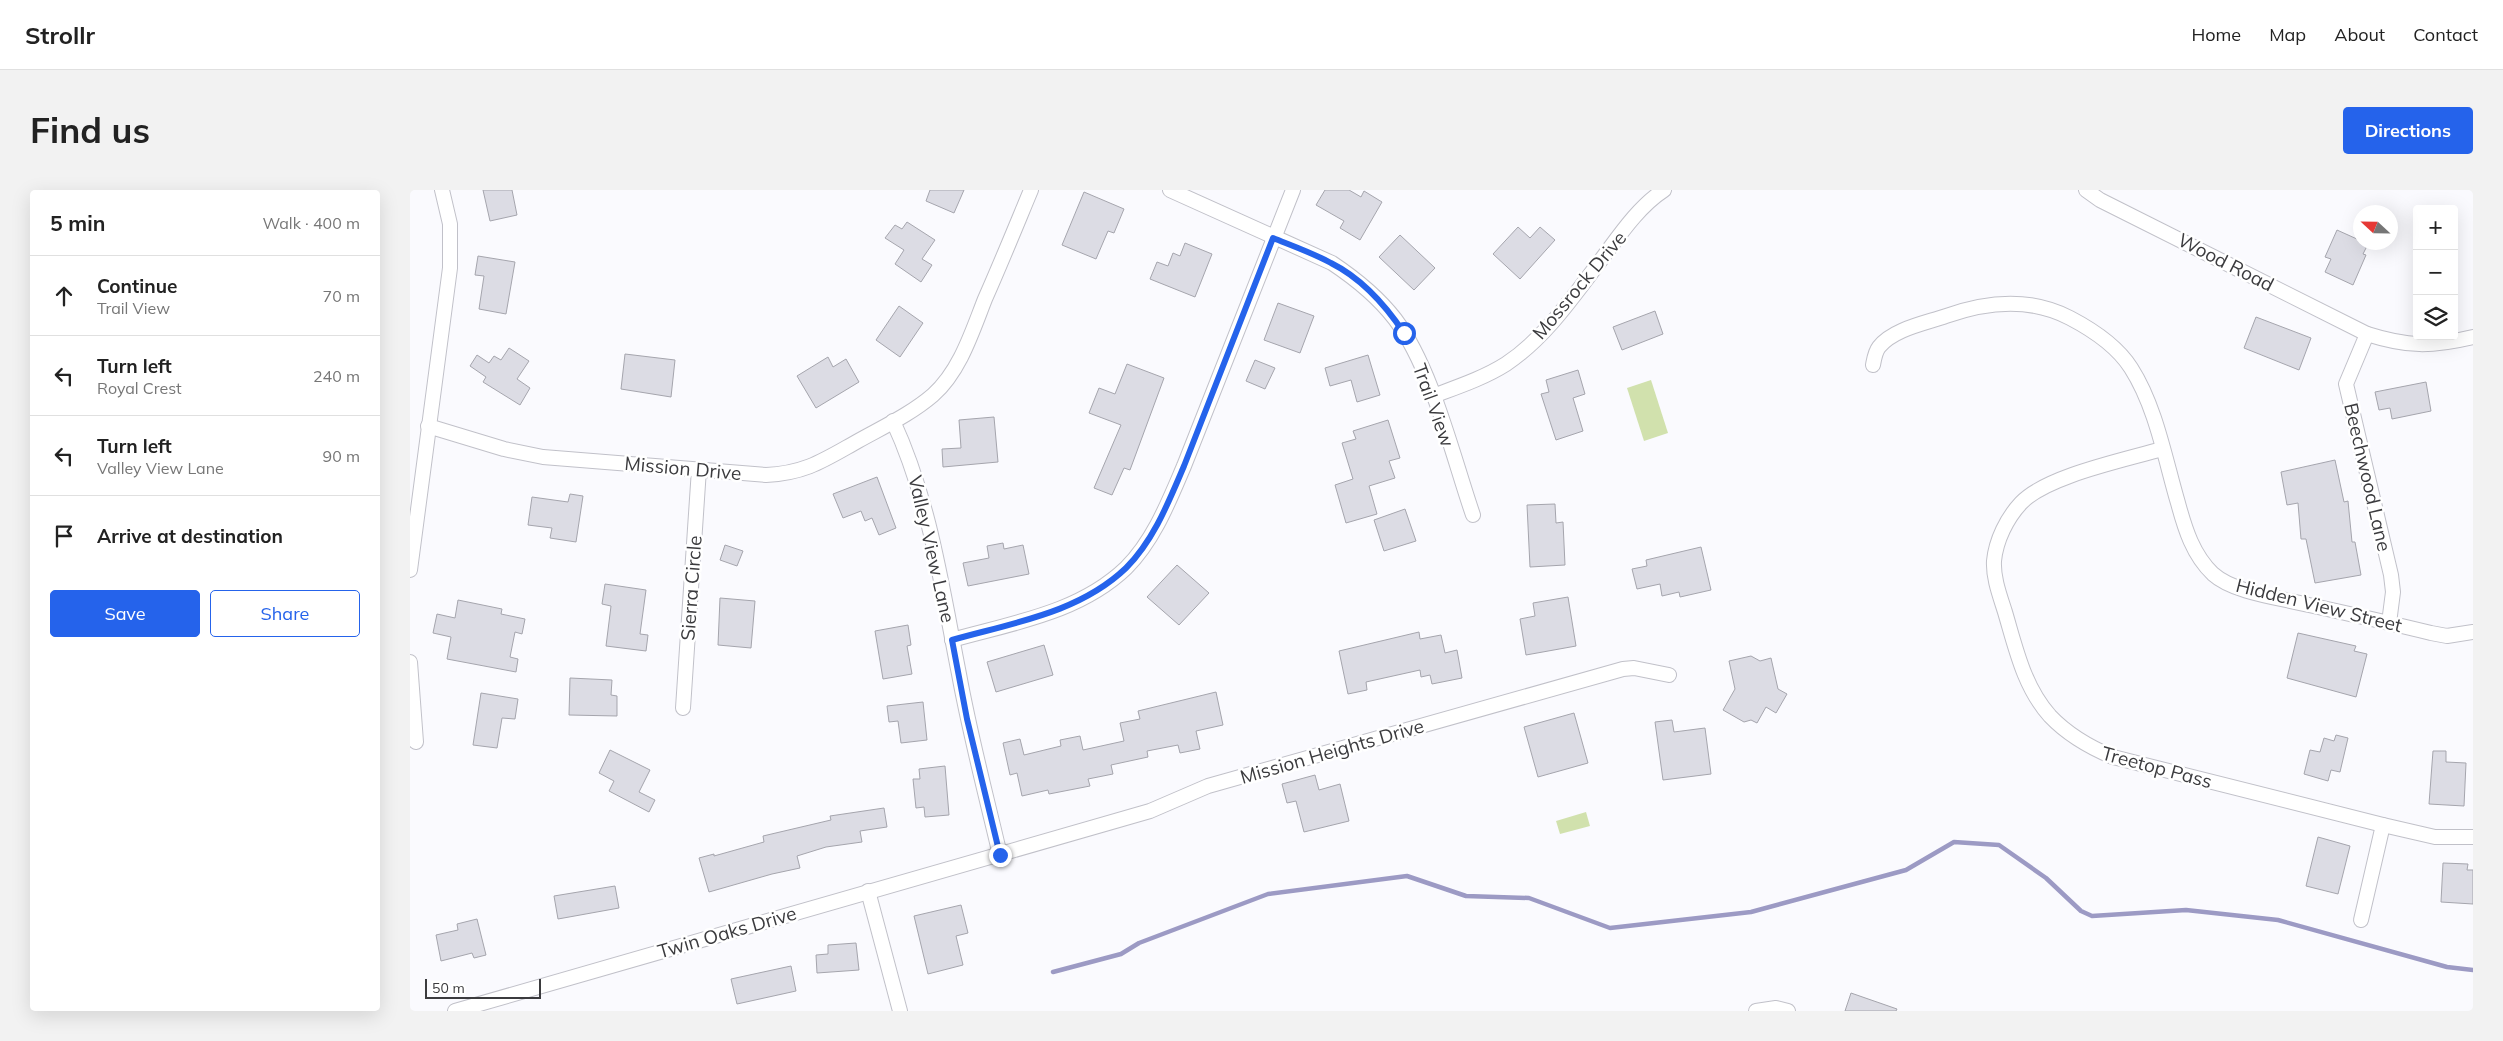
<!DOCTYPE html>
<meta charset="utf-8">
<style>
:root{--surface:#fff;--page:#f2f2f2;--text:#222;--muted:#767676;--line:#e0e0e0;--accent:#2563eb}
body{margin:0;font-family:Mulish,sans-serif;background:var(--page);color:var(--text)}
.controls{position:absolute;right:15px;top:15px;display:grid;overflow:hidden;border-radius:5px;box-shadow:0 5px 20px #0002}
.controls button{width:45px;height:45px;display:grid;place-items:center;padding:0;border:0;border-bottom:1px solid var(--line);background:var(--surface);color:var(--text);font:25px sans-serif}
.compass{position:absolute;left:1943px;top:15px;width:45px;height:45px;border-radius:50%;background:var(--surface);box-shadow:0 5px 20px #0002;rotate:292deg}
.scale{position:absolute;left:15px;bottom:12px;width:116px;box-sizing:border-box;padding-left:5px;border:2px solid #3b3b3e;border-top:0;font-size:14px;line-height:18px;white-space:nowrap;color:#3b3b3e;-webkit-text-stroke:4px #fff;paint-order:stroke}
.stop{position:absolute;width:15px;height:15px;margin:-11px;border:4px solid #2563eb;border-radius:50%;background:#fff}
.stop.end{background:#2563eb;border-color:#fff;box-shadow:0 1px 5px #0008}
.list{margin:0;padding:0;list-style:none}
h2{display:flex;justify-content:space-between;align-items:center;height:65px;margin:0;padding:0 20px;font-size:21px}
h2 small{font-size:16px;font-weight:400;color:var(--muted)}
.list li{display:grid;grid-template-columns:32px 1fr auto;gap:15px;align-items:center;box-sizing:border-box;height:80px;padding:0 20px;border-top:1px solid var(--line)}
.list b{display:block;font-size:19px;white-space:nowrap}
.list p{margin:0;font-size:16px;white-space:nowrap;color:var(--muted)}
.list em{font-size:16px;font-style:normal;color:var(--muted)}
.actions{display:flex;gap:10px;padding:15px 20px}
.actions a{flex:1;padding:11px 0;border:1px solid var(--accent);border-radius:5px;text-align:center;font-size:18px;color:var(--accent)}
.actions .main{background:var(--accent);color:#fff}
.icon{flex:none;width:28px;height:28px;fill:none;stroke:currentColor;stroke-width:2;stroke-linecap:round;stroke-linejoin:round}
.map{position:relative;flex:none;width:2063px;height:821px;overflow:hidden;border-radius:5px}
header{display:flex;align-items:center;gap:30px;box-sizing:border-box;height:70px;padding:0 25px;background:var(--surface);border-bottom:1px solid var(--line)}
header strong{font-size:24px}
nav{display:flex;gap:28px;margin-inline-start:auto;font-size:18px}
.intro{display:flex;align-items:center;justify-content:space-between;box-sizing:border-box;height:120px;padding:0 30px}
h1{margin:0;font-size:35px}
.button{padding:12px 22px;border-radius:5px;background:var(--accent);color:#fff;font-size:18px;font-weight:700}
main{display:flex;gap:30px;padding:0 30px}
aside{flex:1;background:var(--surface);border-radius:5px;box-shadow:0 5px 20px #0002}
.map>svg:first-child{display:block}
</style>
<header>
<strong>Strollr</strong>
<nav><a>Home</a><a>Map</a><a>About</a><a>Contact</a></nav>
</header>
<div class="intro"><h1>Find us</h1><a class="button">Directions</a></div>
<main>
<aside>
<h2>5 min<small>Walk · 400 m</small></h2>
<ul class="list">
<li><svg class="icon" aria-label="ahead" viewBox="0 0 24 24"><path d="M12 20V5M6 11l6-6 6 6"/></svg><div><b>Continue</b><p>Trail View</p></div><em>70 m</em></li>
<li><svg class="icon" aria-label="left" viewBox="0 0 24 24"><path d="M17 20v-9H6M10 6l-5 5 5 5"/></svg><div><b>Turn left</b><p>Royal Crest</p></div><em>240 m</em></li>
<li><svg class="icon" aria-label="left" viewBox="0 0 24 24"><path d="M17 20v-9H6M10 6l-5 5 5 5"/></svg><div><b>Turn left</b><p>Valley View Lane</p></div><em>90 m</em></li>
<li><svg class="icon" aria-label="arrive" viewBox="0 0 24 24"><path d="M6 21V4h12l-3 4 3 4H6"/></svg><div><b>Arrive at destination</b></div></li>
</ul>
<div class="actions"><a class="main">Save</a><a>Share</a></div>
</aside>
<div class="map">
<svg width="2063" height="821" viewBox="0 0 2063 821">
<rect width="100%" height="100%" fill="#fafafe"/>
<g fill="#d1e1ad">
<path d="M1241 190 1258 243 1234 251 1217 198Z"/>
<path d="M1176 622 1180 636 1150 644 1146 631Z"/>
</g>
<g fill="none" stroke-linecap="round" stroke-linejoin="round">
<path stroke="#9c9ac4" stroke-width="4.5" d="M643 782 711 764 729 753 858 704 997 686 1056 706 1119 708 1200 738 1341 722 1496 680 1544 652 1589 655 1636 688 1671 721 1682 726 1776 720 1868 730 2037 777 2063 780"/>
</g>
<g fill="#dcdce4" stroke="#a5a5ad">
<path d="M73 0H102L107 25 80 31Z"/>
<path d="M520 0H554L544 23 516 11Z"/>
<path d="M915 0H939L951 7 954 1 972 12 950 50 930 38 934 31 906 15Z"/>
<path d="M674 2 714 19 704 43 698 41 686 69 652 55Z"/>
<path d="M497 32 525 50 512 69 522 75 511 92 485 74 494 60 475 48 485 35 492 39Z"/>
<path d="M1108 37 1120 48 1130 37 1145 50 1110 89 1083 64Z"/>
<path d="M1927 40 1958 54 1953 64 1956 65 1943 95 1915 82 1921 69 1915 67Z"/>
<path d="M990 45 1025 78 1004 100 969 67Z"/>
<path d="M775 53 802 64 785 107 740 89 747 72 758 76 763 63 770 66Z"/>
<path d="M68 66 105 72 96 124 69 119 74 86 65 85Z"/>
<path d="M868 113 904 126 890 163 854 150Z"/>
<path d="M489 116 513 133 490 167 466 150Z"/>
<path d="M1245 121 1253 144 1212 160 1203 137Z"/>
<path d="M1846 127 1901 148 1889 180 1834 158Z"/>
<path d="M99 158 119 171 107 189 120 198 110 215 73 192 76 187 60 176 67 165 79 173 84 166 91 170Z"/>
<path d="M215 164 265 170 261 207 211 199Z"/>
<path d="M958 165 970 205 947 212 941 190 920 196 915 178Z"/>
<path d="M418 167 423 177 436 169 449 192 406 218 387 186Z"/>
<path d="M845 170 865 178 855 199 836 191Z"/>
<path d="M717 174 754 188 720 280 714 278 702 305 684 298 711 235 679 223 689 198 705 204Z"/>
<path d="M1168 180 1175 204 1163 208 1173 241 1146 250 1131 204 1139 202 1136 190Z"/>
<path d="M2016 192 2021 221 1982 229 1980 218 1969 220 1965 202Z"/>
<path d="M584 227 588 272 533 277 532 259 551 258 549 230Z"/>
<path d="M978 230 990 268 979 271 985 288 959 296 967 324 936 333 925 295 943 289 932 253 946 249 943 241Z"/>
<path d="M1925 270 1934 312 1938 311 1942 352H1945L1951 385 1905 393 1896 349H1891L1888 313 1877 315 1871 282Z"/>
<path d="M467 287 486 338 469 345 462 328 455 331 451 321 433 328 423 304Z"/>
<path d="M160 304 173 306 166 352 140 348 142 338 118 335 122 307 158 312Z"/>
<path d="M1145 314 1146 333 1153 332 1155 375 1120 377 1117 315Z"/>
<path d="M995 319 1006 351 974 361 964 330Z"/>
<path d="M593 353 594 359 613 355 619 384 558 396 553 373 579 368 577 356Z"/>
<path d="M315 355 333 361 327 376 310 370Z"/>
<path d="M1291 357 1301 400 1270 407 1269 402 1252 406 1250 394 1227 399 1222 379 1237 376 1236 370Z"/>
<path d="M767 375 799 403 769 435 737 407Z"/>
<path d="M195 394 236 400 230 444 238 445 236 461 196 456 201 416 192 414Z"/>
<path d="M1158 407 1166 456 1116 465 1110 429 1125 426 1123 413Z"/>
<path d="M310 408 345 411 341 458 308 455Z"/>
<path d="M48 410 92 419 91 424 115 429 112 444 105 442 100 467 108 469 106 482 37 469 41 447 23 443 27 424 45 428Z"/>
<path d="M498 435 501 455 497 456 502 484 473 489 465 441Z"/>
<path d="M1009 442 1010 449 1031 445 1035 463 1047 460 1052 488 1022 494 1020 485 1011 487 1010 480 956 492 957 500 938 504 929 461Z"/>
<path d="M1888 443 1946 456 1944 461 1957 464 1946 507 1877 488Z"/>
<path d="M634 455 643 485 586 502 577 472Z"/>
<path d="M1341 466 1350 471 1361 468 1368 499 1377 504 1366 523 1356 517 1347 533 1341 530 1334 532 1313 520 1325 499 1319 471Z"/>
<path d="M160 488 202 490 201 505 207 506V526L159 525Z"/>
<path d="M806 502 813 535 786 541 790 559 770 563 768 555 737 561 738 567 701 575 703 584 678 589 680 596 639 604 638 600 612 606 607 583 600 585 593 553 610 549 614 565 651 556 650 550 670 546 673 560 714 551 710 533 730 529 728 521Z"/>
<path d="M71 503 108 509 105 529 92 528 87 558 63 555Z"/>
<path d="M513 512 517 550 491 553 488 531 479 532 477 516Z"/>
<path d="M1164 523 1178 573 1128 587 1114 537Z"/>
<path d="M1262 530 1264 542 1295 538 1301 584 1253 590 1245 532Z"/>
<path d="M1926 545 1938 548 1930 582 1921 580 1918 591 1894 584 1900 560 1910 562 1914 548 1924 551Z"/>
<path d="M200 560 240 580 229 602 245 610 239 622 199 601 204 591 189 583Z"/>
<path d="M2023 561H2036V572L2056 573 2054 616 2019 614Z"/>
<path d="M535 576 539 625 515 627 514 617 506 618 503 589H510L509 579Z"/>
<path d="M905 585 909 600 930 594 939 631 894 642 886 611 877 613 872 594Z"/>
<path d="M474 618 477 637 450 641 452 652 416 657 387 666 390 678 362 684 299 702 289 668 304 664V666L354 652 353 646 421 630 420 626Z"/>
<path d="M1908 647 1940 656 1928 704 1896 696Z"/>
<path d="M2033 673 2058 674 2057 680H2063V714L2031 712Z"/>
<path d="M205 696 209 718 148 729 144 706Z"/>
<path d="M551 715 558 743 546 746 553 775 518 784 504 726Z"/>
<path d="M67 729 76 765 64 768 62 763 31 771 26 745 48 740 47 734Z"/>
<path d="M446 753 449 780 407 783 406 765 418 764V755Z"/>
<path d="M381 776 386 801 327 814 321 789Z"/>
<path d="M1441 803 1487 819 1486 821H1435Z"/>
</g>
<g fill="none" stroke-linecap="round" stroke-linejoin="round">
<g stroke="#c1c1c9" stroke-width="16">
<g id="street">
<path d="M760 0 922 73C946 89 968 107 985 129 1022 178 1043 267 1063 325"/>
<path d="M1676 0 1690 10 1957 144C1998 157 2021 157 2063 147"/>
<path d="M1957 144 1936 194 1981 385 1983 402 1979 433"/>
<path d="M1463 175C1464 170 1465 162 1469 157 1483 139 1516 133 1536 126 1578 111 1620 107 1660 128 1683 140 1707 156 1721 178 1746 217 1755 269 1768 313 1775 339 1783 365 1803 384 1824 403 1871 408 1899 415 1940 424 1980 433 2021 443L2037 446 2063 442"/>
<path d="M1023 206C1047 197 1074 188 1096 174 1135 148 1163 107 1191 70 1209 46 1228 17 1254 0"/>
<path d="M483 231C520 311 532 398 549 484 560 545 576 605 590 665"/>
<path d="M18 236 94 259 133 267 356 285C396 283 414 270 448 251 473 237 501 224 523 205 550 181 562 142 575 109 591 73 606 36 621 0"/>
<path d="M1752 259C1715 270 1636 286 1611 313 1597 328 1586 350 1584 371 1583 388 1590 406 1595 422 1606 459 1614 497 1640 526 1658 545 1679 557 1703 567L1973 635 2025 647H2063"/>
<path d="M0 380 40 78V34L32 0"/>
<path d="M542 450C602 433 669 423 716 378 744 350 759 311 774 276L883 0"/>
<path d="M0 472 6 552"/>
<path d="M273 518 289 279"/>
<path d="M458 701 490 821"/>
<path d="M1951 730 1973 635"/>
<path d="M45 821 740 621 798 596 1213 479 1224 478 1259 485"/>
<path d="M1346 821 1366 818 1378 821"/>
</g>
</g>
<use href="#street" stroke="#fff" stroke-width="14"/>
</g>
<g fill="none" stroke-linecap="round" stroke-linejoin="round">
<path stroke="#2563eb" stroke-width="6" d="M590 665 557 529 542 450C602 433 669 423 716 378 744 350 759 311 774 276L863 48C883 56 903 63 921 73 951 88 976 116 994 143"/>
</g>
<g text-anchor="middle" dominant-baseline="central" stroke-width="5" stroke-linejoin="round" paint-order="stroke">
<g font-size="19" fill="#3b3b3e" stroke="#fff">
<text transform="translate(1816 72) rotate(27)">Wood Road</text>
<text transform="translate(1169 95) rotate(-50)">Mossrock Drive</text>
<text transform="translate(1024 215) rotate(70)">Trail View</text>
<text transform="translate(273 278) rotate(5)">Mission Drive</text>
<text transform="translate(1958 287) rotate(77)">Beechwood Lane</text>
<text transform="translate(522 359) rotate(77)">Valley View Lane</text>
<text transform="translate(281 398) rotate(-86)">Sierra Circle</text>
<text transform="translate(1909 415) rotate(14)">Hidden View Street</text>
<text transform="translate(922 561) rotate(-16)">Mission Heights Drive</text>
<text transform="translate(1747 577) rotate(15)">Treetop Pass</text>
<text transform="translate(317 742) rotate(-16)">Twin Oaks Drive</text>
</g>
</g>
</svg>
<div class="controls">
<button>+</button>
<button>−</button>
<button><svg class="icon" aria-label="layers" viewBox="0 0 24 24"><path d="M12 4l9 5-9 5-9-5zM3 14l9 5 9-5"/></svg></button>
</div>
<svg class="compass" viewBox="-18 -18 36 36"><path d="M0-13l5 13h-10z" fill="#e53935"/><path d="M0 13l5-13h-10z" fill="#767676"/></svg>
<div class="scale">50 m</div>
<div class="stop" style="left:994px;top:143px"></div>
<div class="stop end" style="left:590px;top:665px"></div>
</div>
</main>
